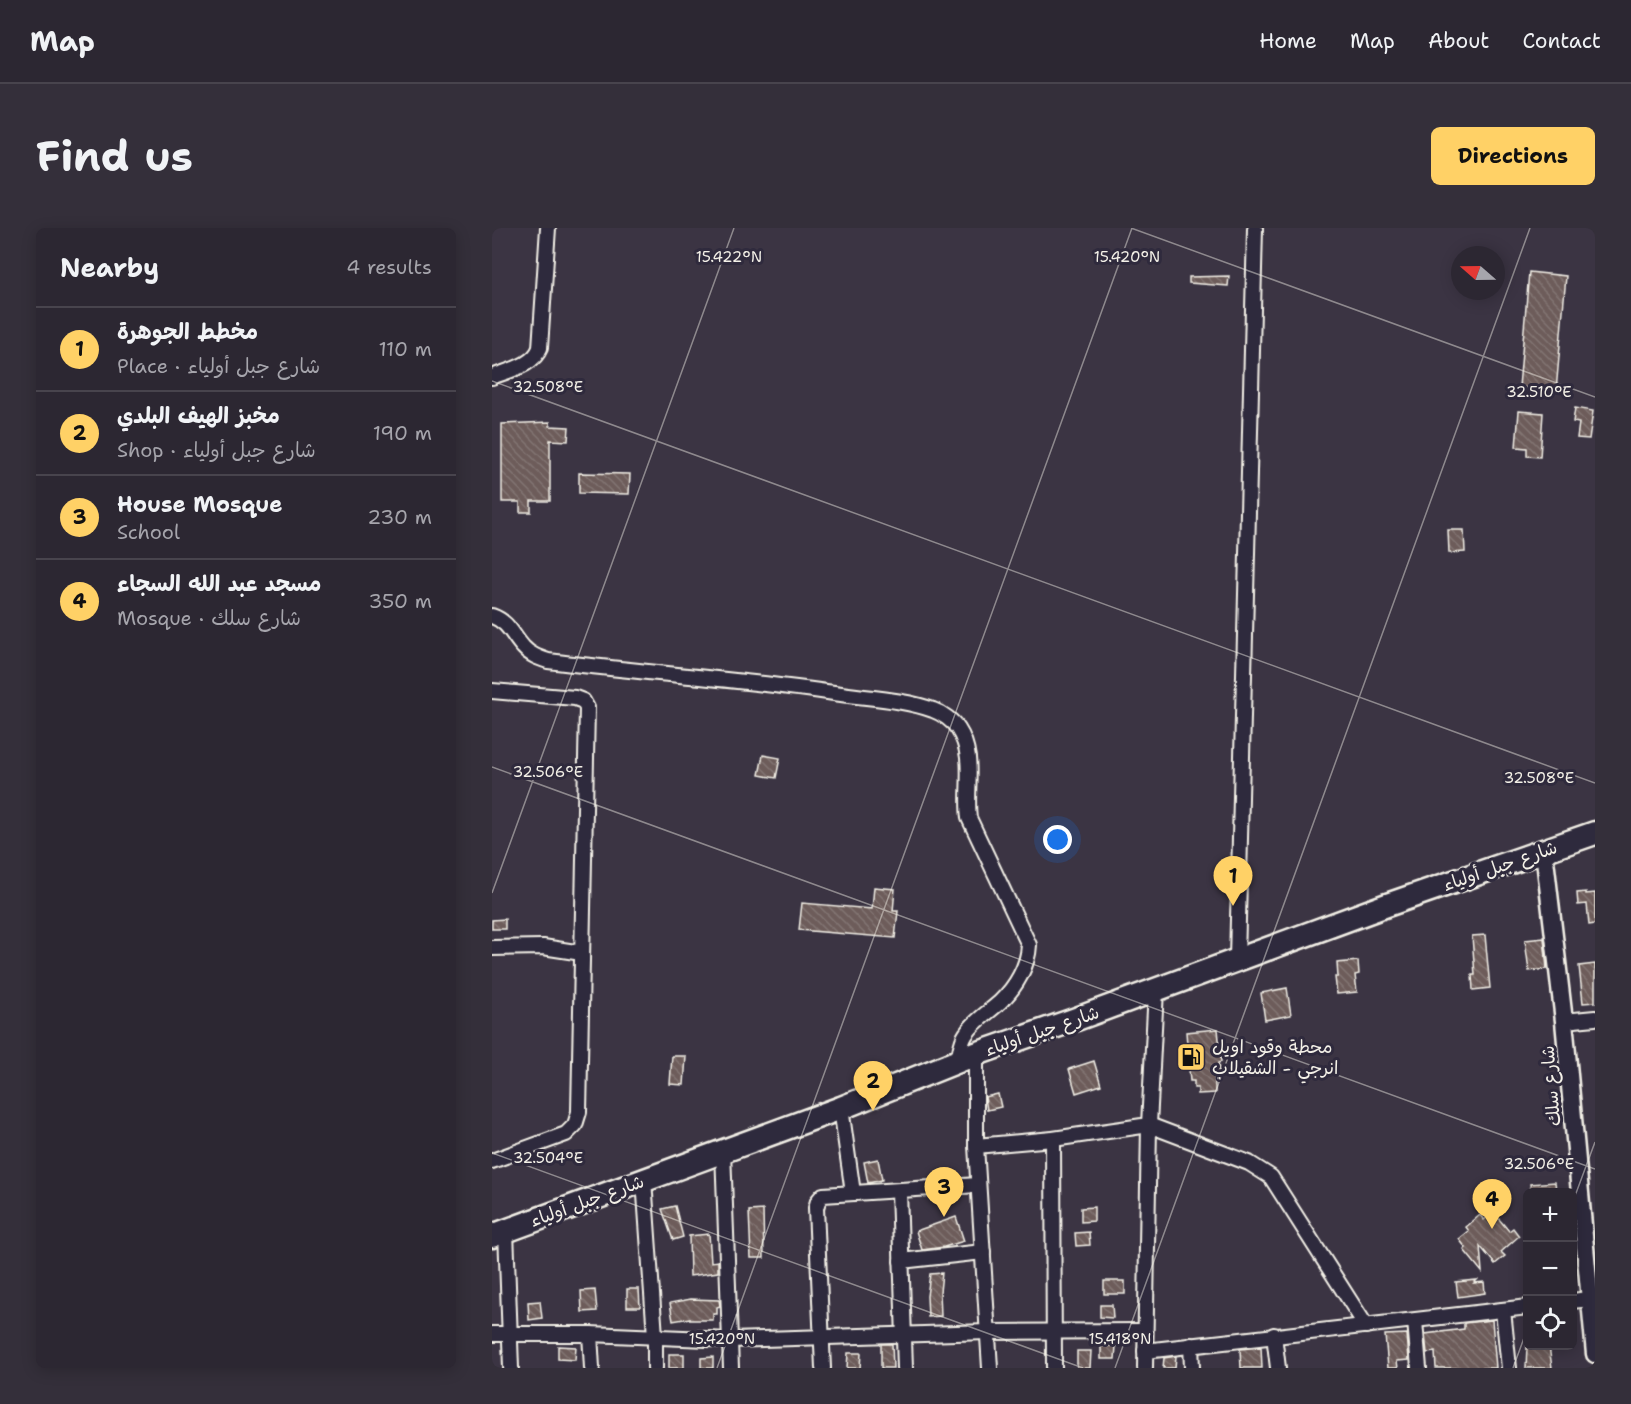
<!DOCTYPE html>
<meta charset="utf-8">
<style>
:root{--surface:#2c2732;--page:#342f3a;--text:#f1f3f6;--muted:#a6a5ac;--line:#48444d;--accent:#ffd166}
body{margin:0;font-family:"Shantell Sans","Playpen Sans Arabic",sans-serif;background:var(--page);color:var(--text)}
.controls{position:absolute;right:18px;bottom:18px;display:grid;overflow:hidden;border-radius:9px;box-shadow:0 3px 15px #0003}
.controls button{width:54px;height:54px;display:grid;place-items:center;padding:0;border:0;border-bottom:2px solid var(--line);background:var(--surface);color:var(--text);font:30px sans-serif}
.compass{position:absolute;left:959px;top:18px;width:54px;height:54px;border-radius:50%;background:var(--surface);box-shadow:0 3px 15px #0003;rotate:290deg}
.you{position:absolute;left:566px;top:612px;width:21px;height:21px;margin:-15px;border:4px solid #fff;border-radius:50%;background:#1a73e8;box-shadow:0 0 0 9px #1a73e833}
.badge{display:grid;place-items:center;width:39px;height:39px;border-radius:50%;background:var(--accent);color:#111;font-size:20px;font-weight:700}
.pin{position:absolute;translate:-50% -50px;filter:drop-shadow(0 2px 3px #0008)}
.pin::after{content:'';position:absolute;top:32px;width:21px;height:18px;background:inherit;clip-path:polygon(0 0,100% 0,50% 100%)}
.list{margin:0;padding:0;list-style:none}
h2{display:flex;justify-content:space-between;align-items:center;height:78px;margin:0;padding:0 24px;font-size:26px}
h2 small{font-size:20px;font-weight:400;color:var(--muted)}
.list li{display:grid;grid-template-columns:39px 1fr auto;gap:18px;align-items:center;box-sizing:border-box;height:84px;padding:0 24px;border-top:2px solid var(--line)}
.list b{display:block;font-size:22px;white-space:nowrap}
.list p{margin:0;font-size:20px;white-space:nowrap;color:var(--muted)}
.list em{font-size:20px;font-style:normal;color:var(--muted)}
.icon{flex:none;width:33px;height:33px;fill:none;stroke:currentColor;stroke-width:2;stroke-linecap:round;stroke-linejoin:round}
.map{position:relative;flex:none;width:1103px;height:1140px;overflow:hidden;border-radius:9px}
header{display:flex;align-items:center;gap:36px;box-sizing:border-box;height:84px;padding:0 30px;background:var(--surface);border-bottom:2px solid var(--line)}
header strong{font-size:28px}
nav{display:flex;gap:33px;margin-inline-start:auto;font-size:21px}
.intro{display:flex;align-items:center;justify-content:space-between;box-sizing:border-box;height:144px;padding:0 36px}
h1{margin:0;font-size:42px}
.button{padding:15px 27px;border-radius:9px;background:var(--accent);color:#111;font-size:21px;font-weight:700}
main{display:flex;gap:36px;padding:0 36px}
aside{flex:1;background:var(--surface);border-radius:9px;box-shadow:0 3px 15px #0003}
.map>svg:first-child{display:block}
</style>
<header>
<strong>Map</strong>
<nav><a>Home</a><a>Map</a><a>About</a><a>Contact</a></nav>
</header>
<div class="intro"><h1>Find us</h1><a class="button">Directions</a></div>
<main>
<aside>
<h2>Nearby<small>4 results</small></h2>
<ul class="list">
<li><span class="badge">1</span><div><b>مخطط الجوهرة</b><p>Place · شارع جبل أولياء</p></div><em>110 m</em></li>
<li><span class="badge">2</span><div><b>مخبز الهيف البلدي</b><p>Shop · شارع جبل أولياء</p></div><em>190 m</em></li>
<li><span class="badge">3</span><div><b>House Mosque</b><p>School</p></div><em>230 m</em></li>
<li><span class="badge">4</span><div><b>مسجد عبد الله السجاء</b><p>Mosque · شارع سلك</p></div><em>350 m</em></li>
</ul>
</aside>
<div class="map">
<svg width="1103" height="1140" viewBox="0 0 1103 1140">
<defs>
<pattern id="building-back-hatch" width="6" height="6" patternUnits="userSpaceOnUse" patternTransform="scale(1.5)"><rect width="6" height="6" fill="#6d5c5a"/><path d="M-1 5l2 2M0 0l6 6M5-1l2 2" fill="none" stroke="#827472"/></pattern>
</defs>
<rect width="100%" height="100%" fill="#3b3443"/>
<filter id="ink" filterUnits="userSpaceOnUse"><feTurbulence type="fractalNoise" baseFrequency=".0167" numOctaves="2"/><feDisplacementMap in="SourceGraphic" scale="12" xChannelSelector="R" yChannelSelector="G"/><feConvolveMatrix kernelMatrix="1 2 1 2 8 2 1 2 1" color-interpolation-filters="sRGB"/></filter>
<g filter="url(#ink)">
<g fill="url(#building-back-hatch)" stroke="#f4f1e8" stroke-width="1.5">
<path d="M1037 44 1074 48 1064 163 1027 159Z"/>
<path d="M737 48 736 58 697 55V49Z"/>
<path d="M1083 180 1101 183 1097 211 1085 210 1087 195 1081 194Z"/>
<path d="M1027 183 1051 185 1048 229 1035 228V220L1024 219Z"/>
<path d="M58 194V198L77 199 76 213 58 212V273H39V284H28V274H10V196Z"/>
<path d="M87 245 138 246 137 266 87 265Z"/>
<path d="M956 302H972L973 324 957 325Z"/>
<path d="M271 527 288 530 284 550 267 547Z"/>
<path d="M382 659 403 661 401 683H406L403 710 307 702 310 675 380 681Z"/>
<path d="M1094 664V666L1103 665V696L1097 697 1095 676 1086 677 1085 665Z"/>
<path d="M13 691V701H0V692Z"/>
<path d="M993 707 998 760 981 762 980 747H983L980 708Z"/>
<path d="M1052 710 1055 741 1037 743 1033 712Z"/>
<path d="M866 733 867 746 863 747 865 764 845 766 843 749H846L845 735Z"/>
<path d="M1103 736V774L1091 775 1087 738Z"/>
<path d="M795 760 799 787 773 792 769 765Z"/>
<path d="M726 801 729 834 726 835 727 844H723V865L706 866V860H702V853H698L694 804Z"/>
<path d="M180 828H194L192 857 178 856Z"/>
<path d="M602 833 609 857 584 865 577 841Z"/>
<path d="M506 866 509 879 495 882 493 869Z"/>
<path d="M386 931 390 952 376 955 372 934Z"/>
<path d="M1063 954 1064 963 1039 964 1038 956Z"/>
<path d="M183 978 191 1009 181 1012 170 981Z"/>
<path d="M602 979V993L589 994V980Z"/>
<path d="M271 982 272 1030H259L257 983Z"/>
<path d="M1001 984 1017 1003 1021 1000 1027 1008 1009 1024 1013 1028 1003 1036 988 1018 990 1044 972 1022 974 1020 967 1011 977 1003 974 999 988 987 992 992Z"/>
<path d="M464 989 472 1013 452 1019 430 1022 424 1003Z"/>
<path d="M597 1004 598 1017 584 1018 583 1005Z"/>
<path d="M217 1006 219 1034 226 1033V1044L198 1048 197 1008Z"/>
<path d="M450 1045 448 1064 449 1088 436 1089 435 1068 438 1046Z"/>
<path d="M985 1052 982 1055 992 1054 993 1065 966 1069 964 1054Z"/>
<rect x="612" y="1053" width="21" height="13"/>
<path d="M135 1061H147L148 1079H135Z"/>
<path d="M103 1062 105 1083 90 1084 89 1063Z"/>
<path d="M199 1071 227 1072 228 1078 225 1079V1086H221V1092H198V1090L181 1093 178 1075Z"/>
<path d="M48 1073 50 1090 37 1092 36 1074Z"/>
<path d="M608 1077H620L621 1090 608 1089Z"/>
<path d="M1000 1092 1004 1140H944L943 1124 935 1125 933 1106 972 1101V1095Z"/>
<path d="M915 1106 917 1132 905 1133 906 1140H896L893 1107Z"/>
<path d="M389 1116H400L401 1140H389Z"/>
<path d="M66 1118 84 1119 83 1132 66 1131Z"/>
<path d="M609 1118H624L623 1131H609Z"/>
<path d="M1035 1118H1057L1060 1140H1034Z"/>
<path d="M769 1119 770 1140H749L748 1121Z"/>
<path d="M585 1123H599L598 1140H585Z"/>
<path d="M356 1125H369L368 1140H355Z"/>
<rect x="177" y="1126" width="15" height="14"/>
<path d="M684 1128 683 1140H671L672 1130Z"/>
<path d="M221 1129V1140H209V1130Z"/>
</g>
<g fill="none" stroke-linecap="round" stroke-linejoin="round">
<g stroke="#f4f1e8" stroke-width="18">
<g id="minor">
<path d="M0 149C17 142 41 138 48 120L56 0"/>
<path d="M0 388C17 394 20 407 31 419 38 427 47 430 56 433 152 445 247 451 342 465 373 470 412 471 441 482 450 485 461 493 466 501 484 528 473 560 477 590L537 717C536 738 524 759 508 774 496 785 483 792 474 806 469 813 468 824 466 833"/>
<path d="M0 463 83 470 91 473 95 480 87 884 83 897 74 906 0 933"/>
<path d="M0 720 51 719 90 725"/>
<path d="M745 732 763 0"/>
<path d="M1072 793 1103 790"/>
<path d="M484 826V918L498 1140"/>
<path d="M349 880 361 965"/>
<path d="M561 911 562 1140"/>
<path d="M484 918 561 911 657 897 757 935 779 949 874 1098"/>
<path d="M231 923 239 1140"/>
<path d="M152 952 163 1108V1140"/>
<path d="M407 963 413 1140"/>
<path d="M14 1003 19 1140"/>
<path d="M409 1033 491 1024"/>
<path d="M1080 1073 1097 1071"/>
<path d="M1011 1082 1017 1140"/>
<path d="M923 1093 927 1140"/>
<path d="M0 1106H98L238 1112 496 1104 653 1103"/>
<path d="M98 1106 100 1140"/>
<path d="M782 1107 786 1140"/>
<path d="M699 1117 700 1140"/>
<path d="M653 1123 1036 1079"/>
<path d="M331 1140 324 980 326 973 331 967 486 957"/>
<path d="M653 1140 657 897 664 762"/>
</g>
</g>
<g stroke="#f4f1e8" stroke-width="21">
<path id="tertiary" d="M1052 623 1072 793 1103 1126"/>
</g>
<g stroke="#f4f1e8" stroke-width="27">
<path id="trunk" d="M0 1008 349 880 484 826 579 793 895 677 1103 605"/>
</g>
<use href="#minor" stroke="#2f2a3d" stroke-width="14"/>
<use href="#tertiary" stroke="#2f2a3d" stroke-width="16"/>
<use href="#trunk" stroke="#2f2a3d" stroke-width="22"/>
</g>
</g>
<path fill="none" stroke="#f4f1e8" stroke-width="1.5" stroke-opacity="0.45" d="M639 0 1103 169M0 153 1103 555M0 539 1103 941M0 665 242 0M0 925 591 1140M1080 976 1103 914M225 1140 640 0M623 1140 1038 0M1021 1140 1036 1099"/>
<defs>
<g id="fuel-square" transform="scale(1.5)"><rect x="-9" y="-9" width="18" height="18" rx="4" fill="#ffd166" stroke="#2f2a3d"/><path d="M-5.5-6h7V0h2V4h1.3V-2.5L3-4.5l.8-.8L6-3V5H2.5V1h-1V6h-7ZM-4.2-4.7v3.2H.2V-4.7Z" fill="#111"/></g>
</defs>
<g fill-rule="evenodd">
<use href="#fuel-square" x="699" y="829"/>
</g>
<g text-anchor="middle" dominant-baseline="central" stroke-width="6" stroke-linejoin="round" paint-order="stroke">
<g font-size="18" fill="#f4f1e8" stroke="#2f2a3d">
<text transform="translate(1008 638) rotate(-19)">شارع جبل أولياء</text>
<text transform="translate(550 803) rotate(-19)">شارع جبل أولياء</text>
<text transform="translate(1059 858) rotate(-95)">شارع سلك</text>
<text transform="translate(95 973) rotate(-20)">شارع جبل أولياء</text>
</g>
<g font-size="18" fill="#f4f1e8" stroke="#2f2a3d" text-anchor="start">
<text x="720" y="819">محطة وقود اويل<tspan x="720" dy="21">انرجي - الشقيلاب</tspan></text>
</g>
</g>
<g font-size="15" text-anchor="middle" fill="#f4f1e8" stroke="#2f2a3d" stroke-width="6" stroke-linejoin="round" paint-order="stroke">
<text x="237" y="34">15.422°N</text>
<text x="635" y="34">15.420°N</text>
<text x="56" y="164">32.508°E</text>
<text x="1047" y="169">32.510°E</text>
<text x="56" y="549">32.506°E</text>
<text x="1047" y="555">32.508°E</text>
<text x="56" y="935">32.504°E</text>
<text x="1047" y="941">32.506°E</text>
<text x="230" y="1116">15.420°N</text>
<text x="628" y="1116">15.418°N</text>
</g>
</svg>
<div class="controls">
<button>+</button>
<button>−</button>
<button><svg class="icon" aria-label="locate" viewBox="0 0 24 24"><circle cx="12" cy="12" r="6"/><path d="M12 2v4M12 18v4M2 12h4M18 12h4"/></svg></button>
</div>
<svg class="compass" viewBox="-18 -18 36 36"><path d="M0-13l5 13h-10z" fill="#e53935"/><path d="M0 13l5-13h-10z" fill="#a6a5ac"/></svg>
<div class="you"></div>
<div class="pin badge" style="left:741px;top:678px">1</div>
<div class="pin badge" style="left:381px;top:883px">2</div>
<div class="pin badge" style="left:452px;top:989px">3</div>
<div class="pin badge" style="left:1000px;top:1001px">4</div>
</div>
</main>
